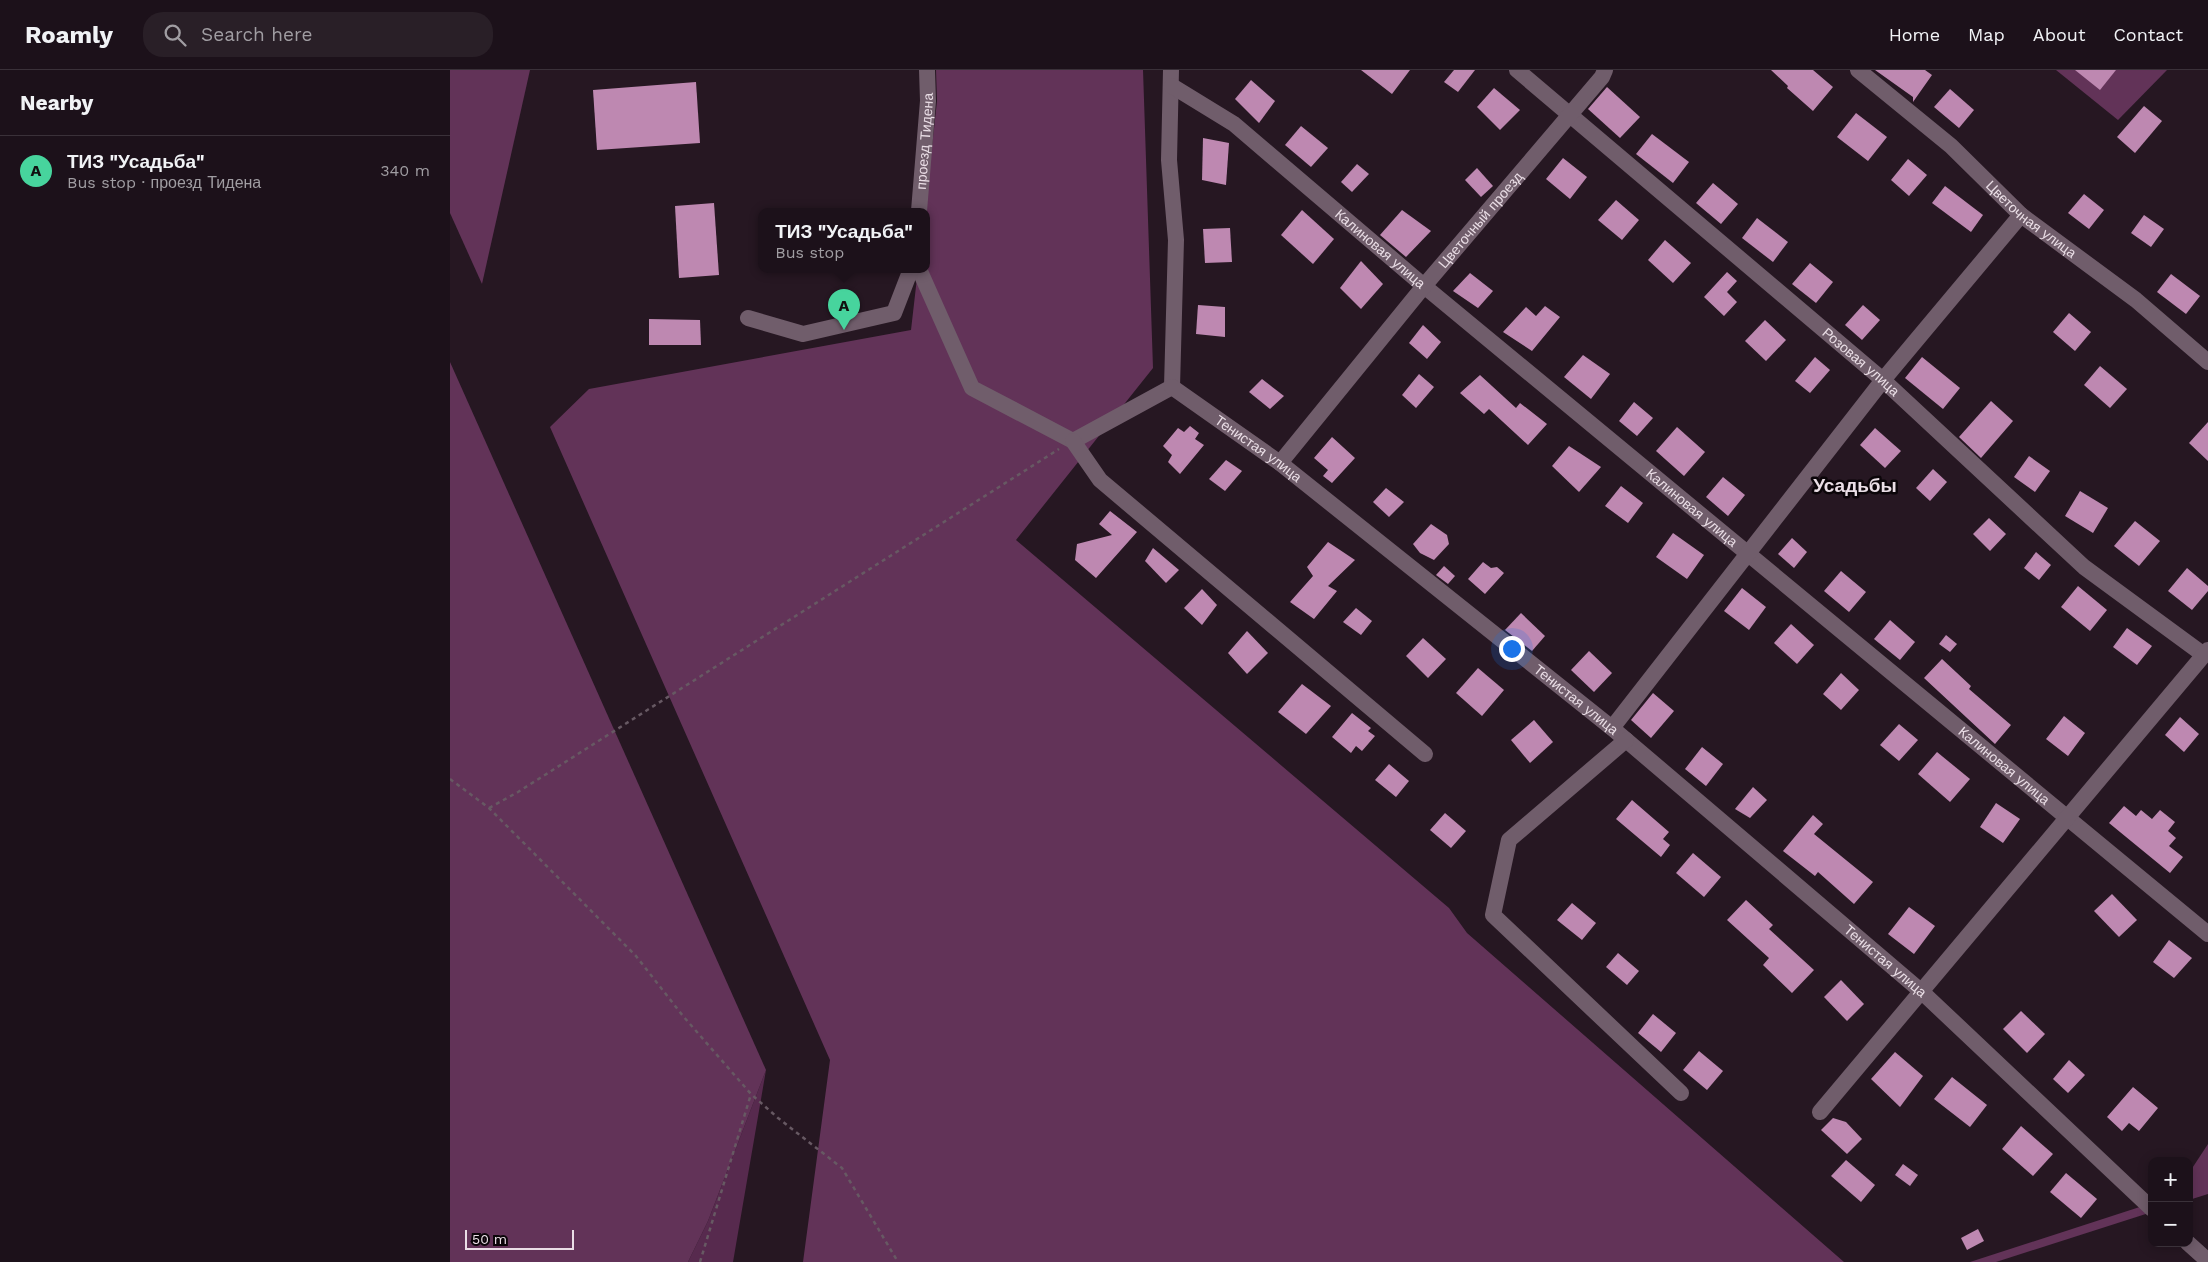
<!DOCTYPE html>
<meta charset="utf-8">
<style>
:root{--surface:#1c111a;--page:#291f27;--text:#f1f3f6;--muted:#a09da2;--line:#3a3139;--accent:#47d49d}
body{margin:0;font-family:"Work Sans",sans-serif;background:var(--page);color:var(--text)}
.controls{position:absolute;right:15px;bottom:15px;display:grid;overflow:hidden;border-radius:10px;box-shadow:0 2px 12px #0003}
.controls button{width:45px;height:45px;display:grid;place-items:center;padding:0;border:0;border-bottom:1px solid var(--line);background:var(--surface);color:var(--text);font:25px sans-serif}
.scale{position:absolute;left:15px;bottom:12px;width:109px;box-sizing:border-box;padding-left:5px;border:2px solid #eadee6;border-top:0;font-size:14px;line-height:18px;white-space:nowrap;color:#eadee6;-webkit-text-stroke:4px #0b0509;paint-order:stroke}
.you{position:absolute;left:1061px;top:578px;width:18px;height:18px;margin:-12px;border:4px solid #fff;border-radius:50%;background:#1a73e8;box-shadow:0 0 0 8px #1a73e833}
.badge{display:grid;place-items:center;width:32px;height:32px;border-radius:50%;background:var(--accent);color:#111;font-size:16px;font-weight:700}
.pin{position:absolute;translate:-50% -41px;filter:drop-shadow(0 1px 2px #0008)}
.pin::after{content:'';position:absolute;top:26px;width:18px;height:15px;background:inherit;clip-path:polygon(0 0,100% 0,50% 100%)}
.popup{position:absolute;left:308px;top:138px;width:172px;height:65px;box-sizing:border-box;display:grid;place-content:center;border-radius:10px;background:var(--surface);filter:drop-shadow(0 1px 4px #0005);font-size:16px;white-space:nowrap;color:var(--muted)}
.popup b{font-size:19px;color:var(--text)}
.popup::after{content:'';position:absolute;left:50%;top:100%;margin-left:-10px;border:10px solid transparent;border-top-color:var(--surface)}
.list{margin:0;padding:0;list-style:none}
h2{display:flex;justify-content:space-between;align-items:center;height:65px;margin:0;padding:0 20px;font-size:21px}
h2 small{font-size:16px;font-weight:400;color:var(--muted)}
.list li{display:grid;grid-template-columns:32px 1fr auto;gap:15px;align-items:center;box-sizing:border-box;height:70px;padding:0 20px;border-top:1px solid var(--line)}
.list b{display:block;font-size:19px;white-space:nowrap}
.list p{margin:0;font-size:16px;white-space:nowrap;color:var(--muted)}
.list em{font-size:16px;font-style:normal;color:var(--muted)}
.icon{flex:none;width:28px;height:28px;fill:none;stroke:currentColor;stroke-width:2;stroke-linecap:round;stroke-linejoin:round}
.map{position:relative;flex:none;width:1758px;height:1192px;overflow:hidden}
header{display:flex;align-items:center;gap:30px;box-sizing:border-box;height:70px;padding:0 25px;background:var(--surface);border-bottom:1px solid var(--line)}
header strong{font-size:24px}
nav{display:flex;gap:28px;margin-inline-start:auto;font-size:18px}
.search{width:350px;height:45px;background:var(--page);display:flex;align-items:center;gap:12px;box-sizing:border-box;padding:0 18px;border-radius:20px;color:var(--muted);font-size:19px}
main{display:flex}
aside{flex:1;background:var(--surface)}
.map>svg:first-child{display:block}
</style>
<header>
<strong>Roamly</strong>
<div class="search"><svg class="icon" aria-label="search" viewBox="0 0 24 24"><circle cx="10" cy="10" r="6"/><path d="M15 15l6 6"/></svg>Search here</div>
<nav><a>Home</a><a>Map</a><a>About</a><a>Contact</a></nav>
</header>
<main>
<aside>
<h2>Nearby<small></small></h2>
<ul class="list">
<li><span class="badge">A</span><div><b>ТИЗ &quot;Усадьба&quot;</b><p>Bus stop · проезд Тидена</p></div><em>340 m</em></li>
</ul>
</aside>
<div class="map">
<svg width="1758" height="1192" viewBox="0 0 1758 1192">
<rect width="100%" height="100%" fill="#261722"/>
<path fill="#572a4e" d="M316 1000 283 1192H238L258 1151Z"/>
<g fill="#623358">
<path d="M0 0H80L32 214 0 143Z"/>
<path d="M486 0H693L703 298 566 470 999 838 1017 863 1394 1192H353L380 990 100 357 139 319 461 260 468 199H476V141H475L487 31Z"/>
<path d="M1606 0H1717L1668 50Z"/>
<path d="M0 292 316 1000 258 1151 238 1192H0Z"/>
<path d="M1758 1074V1124L1739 1130V1103Z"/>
<path d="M1702 1133V1142L1546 1192H1520Z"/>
</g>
<g fill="#be88b1">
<path d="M911 0H960L942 24Z"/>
<path d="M1004 0H1025L1008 22 994 12Z"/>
<path d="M1321 0H1363L1383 17 1363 41 1337 18 1338 16Z"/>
<path d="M1425 0H1475L1482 5 1463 32V27Z"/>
<path d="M1625 0H1666L1650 20Z"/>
<path d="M801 10 825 31 809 53 785 29Z"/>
<path d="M246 12 250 73 147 80 143 20Z"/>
<path d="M1157 17 1190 47 1170 68 1138 39Z"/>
<path d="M1044 18 1070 40 1050 60 1027 37Z"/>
<path d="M1500 19 1524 40 1509 58 1484 37Z"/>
<path d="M1694 36 1712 51 1685 83 1667 67Z"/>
<path d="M1406 43 1437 67 1418 91 1387 67Z"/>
<path d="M851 56 878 78 861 97 835 75Z"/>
<path d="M1202 64 1239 92 1223 113 1186 84Z"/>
<path d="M753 68 779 73 776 115 752 110Z"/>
<path d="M1113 88 1137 107 1120 129 1096 109Z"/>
<path d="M1458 89 1477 105 1459 126 1441 110Z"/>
<path d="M907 94 919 104 902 122 891 112Z"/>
<path d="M1027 98 1043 116 1031 127 1015 110Z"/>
<path d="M1263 113 1288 134 1271 154 1246 133Z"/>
<path d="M1495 116 1533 145 1521 162 1482 133Z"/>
<path d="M1634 124 1654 140 1639 159 1618 143Z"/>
<path d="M1166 130 1189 150 1172 170 1148 150Z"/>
<path d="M264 133 269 205 229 208 225 136Z"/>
<path d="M852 140 884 169 863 194 831 165Z"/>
<path d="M952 140 981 161 956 187 930 165Z"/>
<path d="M1694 145 1714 159 1701 177 1681 163Z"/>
<path d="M1307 148 1338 172 1323 192 1292 168Z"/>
<path d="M780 158 782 192 755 193 753 159Z"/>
<path d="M1215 170 1241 193 1223 213 1198 190Z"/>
<path d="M911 191 933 214 911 239 890 218Z"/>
<path d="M1360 193 1383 212 1366 233 1342 214Z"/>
<path d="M1277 202 1287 211 1277 222 1287 232 1274 246 1254 227Z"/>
<path d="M1020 203 1043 221 1028 238 1003 221Z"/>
<path d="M1721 204 1750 226 1736 244 1707 222Z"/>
<path d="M748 235 775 237V267L746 264Z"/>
<path d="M1413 235 1430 250 1412 270 1395 255Z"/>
<path d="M1095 236 1110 247 1082 281 1053 262 1076 237 1086 246Z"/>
<path d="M1619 243 1641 262 1625 281 1603 262Z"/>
<path d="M199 249 250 250 251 275H199Z"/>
<path d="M1315 250 1336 270 1316 291 1295 271Z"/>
<path d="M973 255 991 272 977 289 959 273Z"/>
<path d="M1133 285 1160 304 1141 329 1114 307Z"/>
<path d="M1365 287 1380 300 1360 323 1345 311Z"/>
<path d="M1472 287 1510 318 1493 339 1455 308Z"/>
<path d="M1650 296 1677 319 1660 338 1634 315Z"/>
<path d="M969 304 984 317 966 338 952 325Z"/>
<path d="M1030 305 1066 338 1070 333 1097 354 1078 375 1039 339 1034 344 1010 323Z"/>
<path d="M812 309 834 326 820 339 799 322Z"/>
<path d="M1541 331 1563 351 1531 388 1509 367Z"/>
<path d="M1184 332 1203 348 1187 366 1169 351Z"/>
<path d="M1758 352V391L1739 373Z"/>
<path d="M740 356 749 363 745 369 754 375 730 404 718 392 722 385 713 376 728 358 734 362Z"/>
<path d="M1227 357 1255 382 1234 406 1206 381Z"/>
<path d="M1425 358 1451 381 1435 398 1410 375Z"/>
<path d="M882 367 905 388 882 413 873 406 878 400 864 388Z"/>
<path d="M1119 376 1151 397 1129 422 1102 396Z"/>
<path d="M1579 386 1600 401 1585 422 1564 407Z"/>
<path d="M776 390 792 401 775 421 759 409Z"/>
<path d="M1483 399 1497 412 1480 431 1466 418Z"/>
<path d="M1273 407 1295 425 1278 446 1256 427Z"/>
<path d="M1171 416 1193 433 1178 453 1155 436Z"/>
<path d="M936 418 954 432 939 447 923 432Z"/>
<path d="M1630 421 1658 438 1643 463 1615 446Z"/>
<path d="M660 441 687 462 646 508 625 490 627 474 662 465 649 454Z"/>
<path d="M1539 448 1556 464 1540 481 1523 464Z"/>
<path d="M1685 451 1710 471 1689 496 1664 476Z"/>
<path d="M981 454 997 465 999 474 984 490 970 483 963 474Z"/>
<path d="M1223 463 1254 485 1237 509 1206 487Z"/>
<path d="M1342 468 1357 482 1344 498 1328 484Z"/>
<path d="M878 472 905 490 878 516 887 521 864 549 840 532 863 506 857 497Z"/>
<path d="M703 478 729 500 716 513 695 491Z"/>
<path d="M1586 482 1601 495 1589 510 1574 498Z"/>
<path d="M1033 492 1041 498 1047 497 1054 503 1035 524 1018 509Z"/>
<path d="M994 496 1005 506 998 514 986 505Z"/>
<path d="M1737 498 1758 516V521L1742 540 1718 521Z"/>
<path d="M1391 501 1416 522 1399 542 1374 521Z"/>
<path d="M1628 516 1657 540 1640 561 1611 537Z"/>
<path d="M1292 518 1316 537 1299 560 1274 541Z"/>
<path d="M752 519 767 535 752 555 734 538Z"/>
<path d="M906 538 922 551 911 565 893 552Z"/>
<path d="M1071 543 1095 566 1082 581 1055 560Z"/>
<path d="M1440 550 1465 572 1450 590 1424 569Z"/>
<path d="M1341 554 1364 575 1347 594 1324 573Z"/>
<path d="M1677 558 1702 576 1687 595 1663 577Z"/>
<path d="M797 561 818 583 797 604 778 583Z"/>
<path d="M1496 565 1507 574 1500 582 1489 574Z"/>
<path d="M973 568 996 589 978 608 956 586Z"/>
<path d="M1139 581 1162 603 1144 622 1121 600Z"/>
<path d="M1492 589 1521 616 1519 619 1561 655 1545 674 1474 608Z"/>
<path d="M1028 598 1054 620 1032 646 1006 623Z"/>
<path d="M1391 603 1409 620 1391 640 1373 624Z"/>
<path d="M852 614 881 636 856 664 828 642Z"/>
<path d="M1203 623 1224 641 1201 668 1181 650Z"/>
<path d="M902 643 921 658 918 661 925 666 912 681 906 676 901 683 882 667Z"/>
<path d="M1614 646 1635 663 1618 686 1596 669Z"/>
<path d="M1730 647 1749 664 1734 682 1715 665Z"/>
<path d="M1084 650 1103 672 1080 693 1061 670Z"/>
<path d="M1449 654 1468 670 1449 691 1430 675Z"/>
<path d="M1252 677 1273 694 1256 716 1235 699Z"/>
<path d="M1487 682 1520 709 1500 732 1468 704Z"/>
<path d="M939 694 959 711 946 727 925 710Z"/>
<path d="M1303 717 1317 730 1300 748 1285 739Z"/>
<path d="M1182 730 1219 762 1213 769 1220 775 1211 787 1166 749Z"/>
<path d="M1546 733 1570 749 1553 773 1530 757Z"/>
<path d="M1674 736 1686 746 1691 740 1702 749 1710 740 1725 752 1718 761 1726 768 1719 776 1733 787 1720 803 1659 753Z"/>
<path d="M995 743 1016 761 1001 778 980 760Z"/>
<path d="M1363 745 1373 754 1364 764 1423 812 1404 834 1368 802 1365 806 1333 781Z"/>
<path d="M1243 783 1271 807 1254 827 1226 803Z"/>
<path d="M1662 824 1687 850 1669 867 1644 841Z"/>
<path d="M1296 830 1323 855 1319 859 1364 900 1342 923 1313 895 1319 888 1277 850Z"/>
<path d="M1122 833 1146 853 1132 870 1107 850Z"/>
<path d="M1459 837 1485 856 1464 884 1438 864Z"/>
<path d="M1719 870 1742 888 1724 908 1703 892Z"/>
<path d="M1168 883 1189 901 1177 915 1156 897Z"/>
<path d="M1391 910 1414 934 1397 951 1374 927Z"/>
<path d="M1571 941 1595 964 1577 983 1553 959Z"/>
<path d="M1203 944 1226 963 1211 982 1188 963Z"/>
<path d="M1249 981 1273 1001 1257 1020 1233 1000Z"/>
<path d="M1445 982 1473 1006 1450 1037 1421 1009Z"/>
<path d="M1619 990 1635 1005 1618 1023 1603 1009Z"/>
<path d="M1502 1007 1537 1035 1520 1057 1484 1029Z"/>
<path d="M1683 1017 1708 1038 1689 1061 1679 1053 1672 1061 1657 1047Z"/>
<path d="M1383 1048 1396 1052 1412 1069 1397 1084 1371 1060Z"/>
<path d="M1571 1056 1603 1084 1583 1106 1552 1079Z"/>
<path d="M1396 1090 1425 1115 1411 1132 1381 1106Z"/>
<path d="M1453 1094 1468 1105 1460 1116 1445 1105Z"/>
<path d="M1616 1103 1647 1129 1631 1148 1600 1122Z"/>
<path d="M1528 1159 1534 1171 1517 1180 1511 1168Z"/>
</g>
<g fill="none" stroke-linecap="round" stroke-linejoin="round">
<g stroke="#675963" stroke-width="2.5" stroke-dasharray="4 4" stroke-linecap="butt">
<path d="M0 709 39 738 186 886 233 946 301 1024 328 1048 392 1098 448 1192"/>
<path d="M39 738 68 722 609 379"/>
<path d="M250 1192 301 1024"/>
</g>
<g stroke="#705d6b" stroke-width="16">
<path d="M721 0 719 90 726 170 722 317"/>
<path id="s1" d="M1067 0 1433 310 1634 497 1754 585"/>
<path id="s2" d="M1408 0 1501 76 1571 145 1686 230 1758 292"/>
<path id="s3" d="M722 16 784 54 974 216 1758 864"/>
<path id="s4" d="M469 141 478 31 477 0"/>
<path d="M469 199 522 318 623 371 722 317"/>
<path d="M298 248 353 264 444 243 461 199"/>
<path id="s5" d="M722 317 830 393 1162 658 1472 922 1702 1139"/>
<path d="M623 371 650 410 975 684"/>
<path id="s6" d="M830 393 974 216 1152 7 1155 0"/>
<path d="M1162 658 1433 310 1571 145"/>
<path d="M1176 670 1059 770 1043 845 1231 1023"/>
<path d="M1370 1042 1758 580"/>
<path d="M1738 1173 1758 1191"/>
</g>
</g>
<g text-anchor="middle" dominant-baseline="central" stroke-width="5" stroke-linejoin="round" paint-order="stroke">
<g font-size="14" fill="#eadee6" stroke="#0b0509">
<text stroke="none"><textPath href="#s4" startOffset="70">проезд Тидена</textPath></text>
<text stroke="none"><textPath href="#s2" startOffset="229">Цветочная улица</textPath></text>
<text stroke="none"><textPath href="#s6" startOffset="315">Цветочный проезд</textPath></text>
<text stroke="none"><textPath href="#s3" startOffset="265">Калиновая улица</textPath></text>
<text stroke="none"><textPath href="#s1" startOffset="451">Розовая улица</textPath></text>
<text stroke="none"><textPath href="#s5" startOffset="106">Тенистая улица</textPath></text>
<text stroke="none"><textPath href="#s3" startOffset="670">Калиновая улица</textPath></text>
<text stroke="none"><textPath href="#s5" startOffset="511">Тенистая улица</textPath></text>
<text stroke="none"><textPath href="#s3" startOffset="1075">Калиновая улица</textPath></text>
<text stroke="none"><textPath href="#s5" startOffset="916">Тенистая улица</textPath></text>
</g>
<g font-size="19" font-weight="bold" fill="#eadee6" stroke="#0b0509">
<text x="1405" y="415">Усадьбы</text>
</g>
</g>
</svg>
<div class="controls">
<button>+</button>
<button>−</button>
</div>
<div class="scale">50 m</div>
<div class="you"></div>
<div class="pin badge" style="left:394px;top:260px">A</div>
<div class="popup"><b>ТИЗ &quot;Усадьба&quot;</b>Bus stop</div>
</div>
</main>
